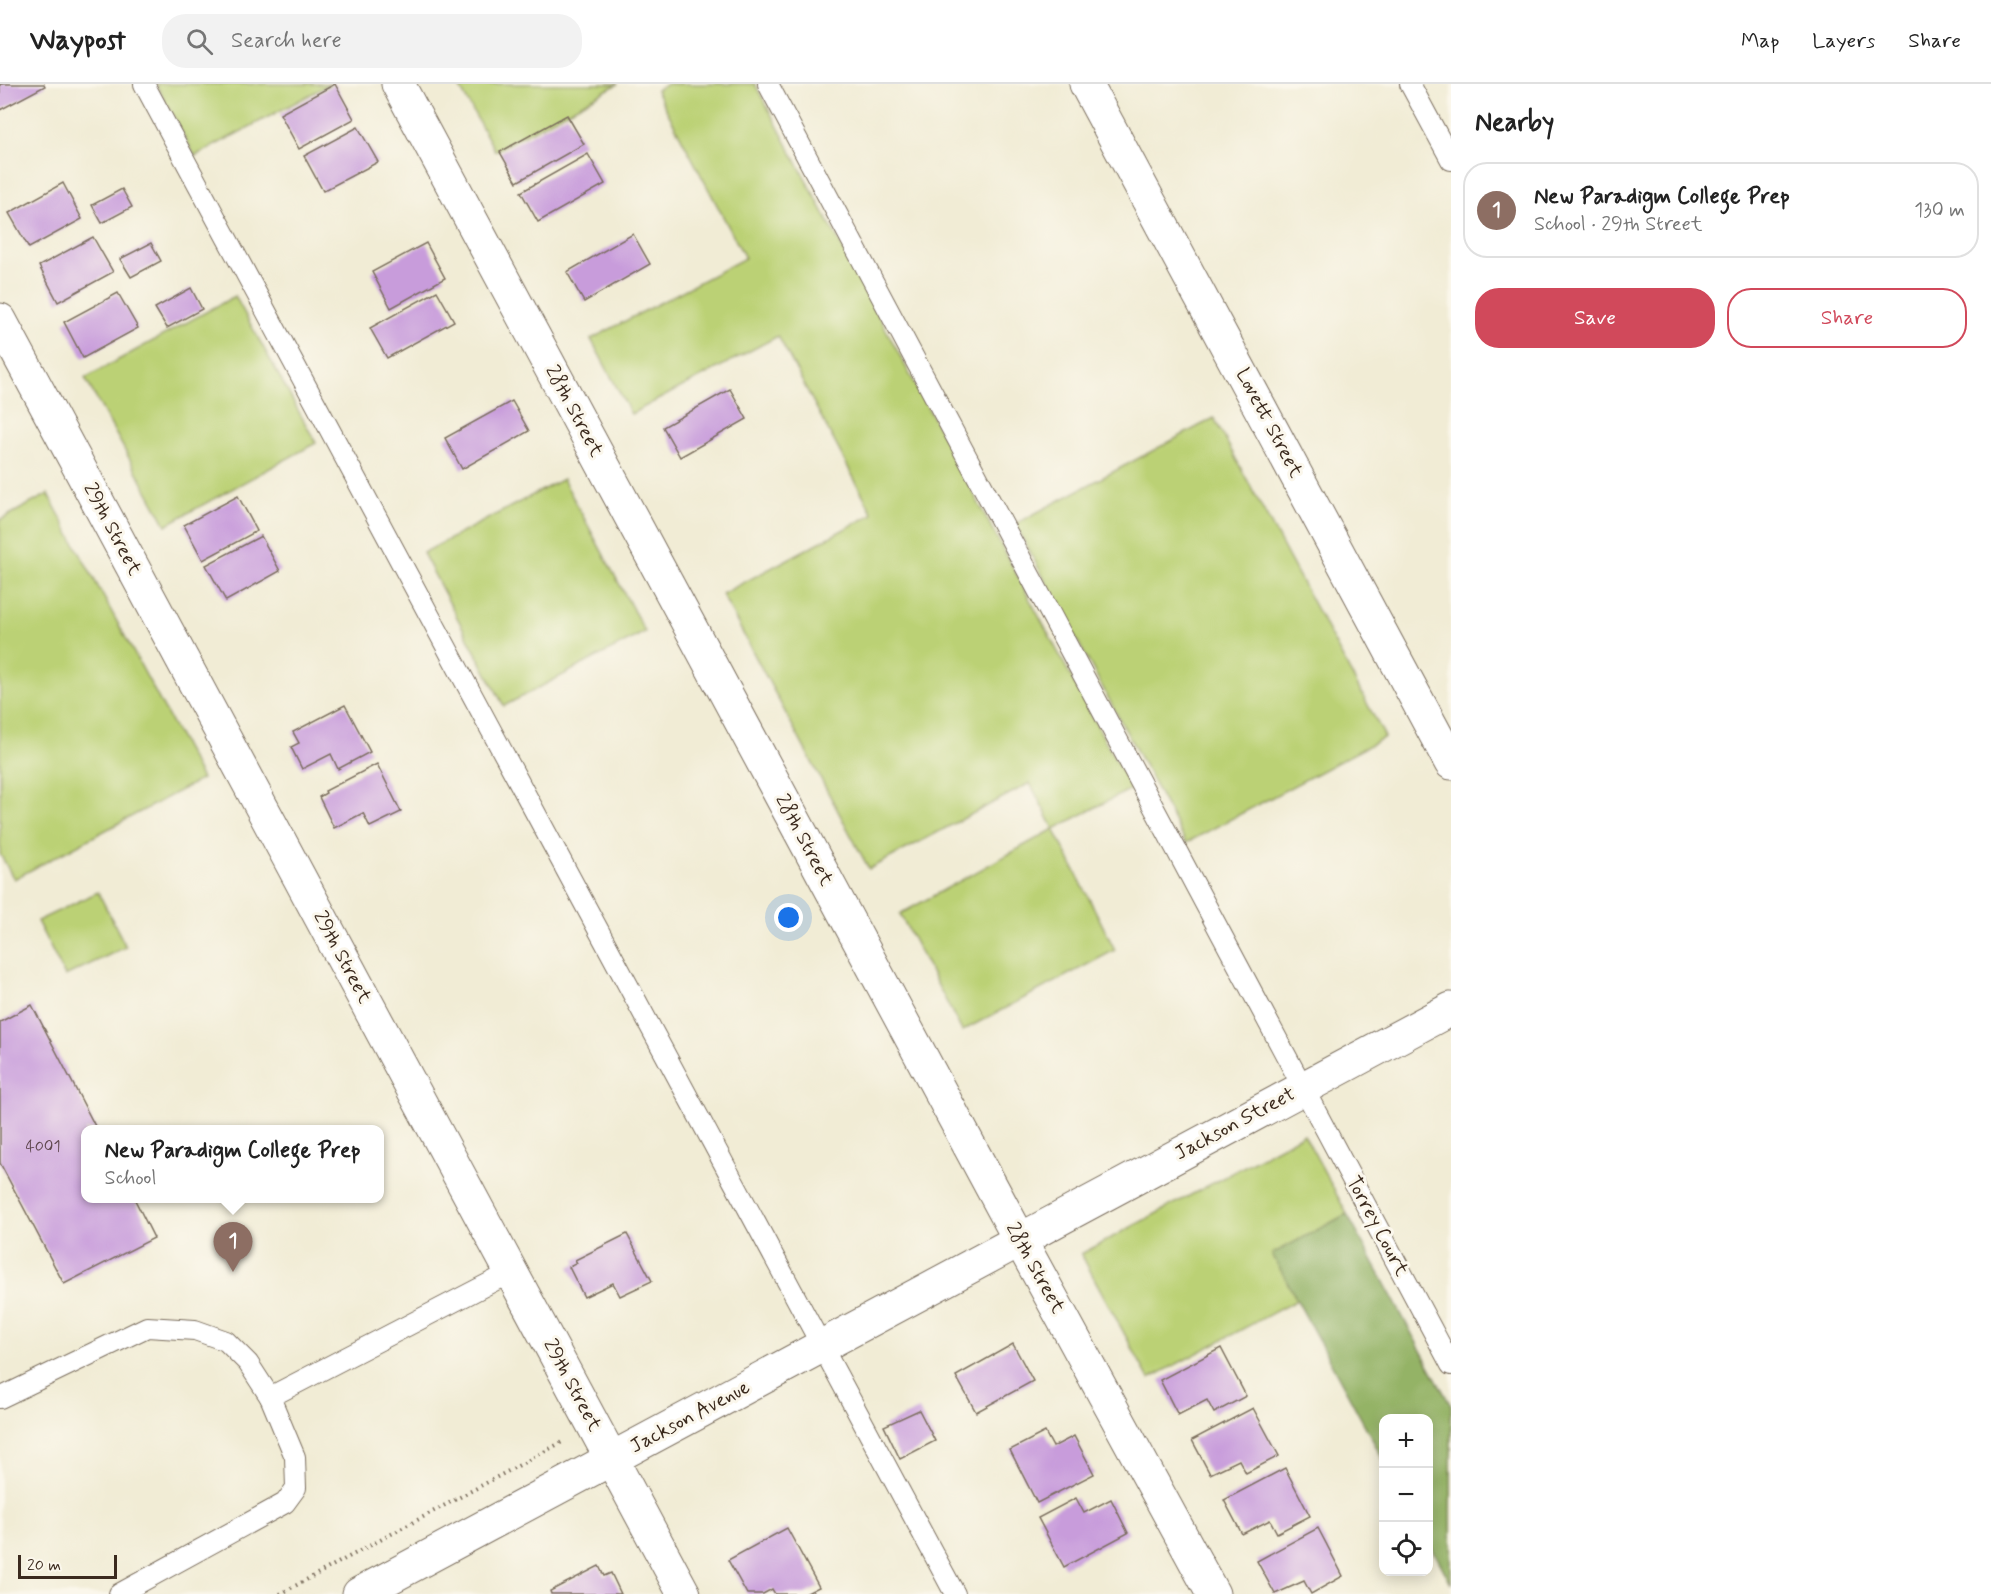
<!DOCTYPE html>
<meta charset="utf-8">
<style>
:root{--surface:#fff;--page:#f2f2f2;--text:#222;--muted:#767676;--line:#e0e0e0;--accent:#d1495b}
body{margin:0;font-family:Mynerve,sans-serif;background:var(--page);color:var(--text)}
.controls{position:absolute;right:18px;bottom:18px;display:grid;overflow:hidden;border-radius:12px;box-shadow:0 3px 15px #0003}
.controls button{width:54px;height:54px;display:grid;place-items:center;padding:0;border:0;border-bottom:2px solid var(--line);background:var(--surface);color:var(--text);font:30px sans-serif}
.scale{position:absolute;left:18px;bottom:15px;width:99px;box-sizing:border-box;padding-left:6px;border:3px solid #3b2a1e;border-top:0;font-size:16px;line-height:21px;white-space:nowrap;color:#3b2a1e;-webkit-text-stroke:4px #fbf7ec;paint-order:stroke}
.you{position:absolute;left:789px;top:834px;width:21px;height:21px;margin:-15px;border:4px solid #fff;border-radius:50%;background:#1a73e8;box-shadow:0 0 0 9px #1a73e833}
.badge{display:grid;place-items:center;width:39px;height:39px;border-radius:50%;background:var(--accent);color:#fff;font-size:20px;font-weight:700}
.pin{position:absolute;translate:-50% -50px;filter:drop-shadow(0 2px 3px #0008)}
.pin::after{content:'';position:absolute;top:32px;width:21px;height:18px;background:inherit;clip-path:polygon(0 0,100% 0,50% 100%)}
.popup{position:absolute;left:81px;top:1041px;width:303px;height:78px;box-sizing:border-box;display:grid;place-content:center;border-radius:12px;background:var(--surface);filter:drop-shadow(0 2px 4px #0005);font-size:20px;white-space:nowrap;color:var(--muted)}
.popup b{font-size:22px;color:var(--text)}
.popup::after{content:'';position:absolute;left:50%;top:100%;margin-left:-12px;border:12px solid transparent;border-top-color:var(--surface)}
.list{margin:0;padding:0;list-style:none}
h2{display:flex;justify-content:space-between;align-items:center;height:78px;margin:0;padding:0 24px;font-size:26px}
h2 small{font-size:20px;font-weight:400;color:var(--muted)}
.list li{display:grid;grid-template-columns:39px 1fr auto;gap:18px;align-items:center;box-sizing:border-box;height:96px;margin:0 12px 12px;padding:0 12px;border:2px solid var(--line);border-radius:24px}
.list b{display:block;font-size:22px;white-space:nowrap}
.list p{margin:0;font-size:20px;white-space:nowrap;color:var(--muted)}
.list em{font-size:20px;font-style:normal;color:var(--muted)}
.actions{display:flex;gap:12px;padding:18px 24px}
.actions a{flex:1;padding:14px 0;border:2px solid var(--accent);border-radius:24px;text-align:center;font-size:21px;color:var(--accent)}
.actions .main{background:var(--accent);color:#fff}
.icon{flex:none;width:33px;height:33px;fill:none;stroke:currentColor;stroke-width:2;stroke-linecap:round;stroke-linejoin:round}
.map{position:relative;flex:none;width:1451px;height:1510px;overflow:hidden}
header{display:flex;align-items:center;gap:36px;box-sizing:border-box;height:84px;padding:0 30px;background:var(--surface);border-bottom:2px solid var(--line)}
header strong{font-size:28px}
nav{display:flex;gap:33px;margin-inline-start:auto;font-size:21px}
.search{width:420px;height:54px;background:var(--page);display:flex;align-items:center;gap:15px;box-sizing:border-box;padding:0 21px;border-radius:24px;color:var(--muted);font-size:22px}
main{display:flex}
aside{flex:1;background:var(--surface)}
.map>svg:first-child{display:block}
</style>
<header>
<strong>Waypost</strong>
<div class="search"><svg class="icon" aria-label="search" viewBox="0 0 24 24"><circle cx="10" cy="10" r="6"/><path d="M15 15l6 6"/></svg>Search here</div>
<nav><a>Map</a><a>Layers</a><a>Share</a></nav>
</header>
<main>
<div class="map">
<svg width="1451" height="1510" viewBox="0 0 1451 1510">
<rect width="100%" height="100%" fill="#fbf7ec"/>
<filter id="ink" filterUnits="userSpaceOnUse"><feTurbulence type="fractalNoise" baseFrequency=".0167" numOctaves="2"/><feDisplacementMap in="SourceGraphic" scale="12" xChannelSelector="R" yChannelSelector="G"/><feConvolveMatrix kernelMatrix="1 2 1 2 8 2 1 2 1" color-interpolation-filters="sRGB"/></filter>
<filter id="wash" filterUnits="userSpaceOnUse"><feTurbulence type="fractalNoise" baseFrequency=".008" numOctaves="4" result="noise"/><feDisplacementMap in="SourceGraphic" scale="24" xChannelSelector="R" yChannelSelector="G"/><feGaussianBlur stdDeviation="1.35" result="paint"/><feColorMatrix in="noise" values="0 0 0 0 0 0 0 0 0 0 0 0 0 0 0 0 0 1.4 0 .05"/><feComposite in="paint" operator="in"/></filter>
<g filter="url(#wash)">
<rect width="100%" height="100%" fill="#f1ecd5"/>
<g fill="#bbd175" stroke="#7b7e4a" stroke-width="1.5">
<path d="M156 0H330L195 72Z"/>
<path d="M458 0H618L495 67Z"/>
<path d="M668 0H755L1131 705 1054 745 1115 866 962 947 900 830 1054 745 1030 699 869 785 722 510 873 430 778 252 631 330 591 255 745 174 656 6Z"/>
<path d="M235 212 316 359 166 441 85 294Z"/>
<path d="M1214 334 1385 653 1186 759 1015 440Z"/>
<path d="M563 395 645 548 504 622 423 469Z"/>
<path d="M48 410 202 695 14 795 0 770V436Z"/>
<path d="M98 808 126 863 65 892 37 837Z"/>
<path d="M1304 1050 1347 1130 1273 1170 1297 1216 1149 1295 1081 1170Z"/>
</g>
<path fill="#94b366" stroke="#686e42" stroke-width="1.5" d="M1347 1130 1451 1322V1500L1429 1458 1428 1334H1384L1383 1375 1272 1170Z"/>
<g id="blocks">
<g fill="#c89cdb">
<path d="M0 0H44L45 2 0 26Z"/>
<path d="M335 0 354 35 299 65 280 30Z"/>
<path d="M567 31 584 60 517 98 500 68Z"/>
<path d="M358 43 378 78 323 107 304 72Z"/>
<path d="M588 70 605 100 538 138 521 108Z"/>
<path d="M63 99 82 135 29 164 9 129Z"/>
<path d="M122 105 132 123 102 139 92 121Z"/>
<path d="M633 150 650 180 584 218 567 188Z"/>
<path d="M93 153 113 188 58 218 39 182Z"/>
<path d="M151 159 161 177 131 193 120 175Z"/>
<path d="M426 159 445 194 391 224 372 188Z"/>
<path d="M191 204 202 225 167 244 155 224Z"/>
<path d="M437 207 454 237 387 274 370 244Z"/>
<path d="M118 209 138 244 83 274 64 238Z"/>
<path d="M730 305 747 335 680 373 663 343Z"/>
<path d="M512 317 529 347 462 385 445 354Z"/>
<path d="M238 412 257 447 203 476 184 441Z"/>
<path d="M261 452 280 487 226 517 206 481Z"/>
<path d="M345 621 370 668 338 685 331 670 302 685 291 663 299 659 293 648Z"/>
<path d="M377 680 401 728 370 743 363 729 334 744 319 713 326 709 325 707Z"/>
<path d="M32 921 97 1046H86V1114H134L154 1154 64 1200 0 1079V938Z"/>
<path d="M627 1150 652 1197 620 1212 613 1199 584 1213 569 1183 577 1179 575 1176Z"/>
<path d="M1013 1260 1033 1297 976 1328 956 1292Z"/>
<path d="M1221 1264 1246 1312 1214 1329 1207 1316 1178 1331 1160 1296Z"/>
<path d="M1253 1324 1279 1372 1246 1389 1239 1376 1210 1390 1192 1356Z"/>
<path d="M919 1326 935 1357 900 1375 884 1342Z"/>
<path d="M1045 1348 1053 1363 1074 1352 1094 1390 1037 1419 1010 1366Z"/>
<path d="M1285 1384 1310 1432 1277 1449 1270 1436 1242 1450 1224 1416Z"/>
<path d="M1076 1414 1084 1429 1111 1415 1128 1449 1064 1483 1038 1434Z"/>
<path d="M787 1444 819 1503 805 1510H775L772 1505 763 1510H747L728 1476Z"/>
<path d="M1318 1444 1343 1492 1311 1510 1304 1497 1275 1510 1257 1477Z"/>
<path d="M599 1482 604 1492 611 1489 621 1510H551L550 1507Z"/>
</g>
</g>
</g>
<g filter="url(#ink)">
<use href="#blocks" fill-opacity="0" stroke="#7b6e5e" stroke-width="1.5"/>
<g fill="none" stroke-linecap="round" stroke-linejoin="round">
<g stroke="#7b6e5e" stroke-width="22">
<g id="service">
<path d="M144 0 955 1510"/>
<path d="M768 0 1451 1281"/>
<path d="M1410 0 1451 76"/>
<path d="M0 1314 147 1243 195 1246 226 1257 248 1279 270 1313"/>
<path d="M119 1510 285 1419 296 1404 295 1373 270 1313 511 1188"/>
</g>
</g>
<g stroke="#7b6e5e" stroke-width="35">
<g id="minor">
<path d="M398 0 1020 1156 1213 1510"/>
<path d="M1086 0 1451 679"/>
<path d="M0 236 684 1510"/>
<path d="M359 1510 1451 925"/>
</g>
</g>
<path stroke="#7b6e5e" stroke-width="4" stroke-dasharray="1.5 4.5" stroke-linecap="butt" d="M280 1510 564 1357"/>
<use href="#service" stroke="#fff" stroke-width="20"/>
<use href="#minor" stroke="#fff" stroke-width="33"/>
</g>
</g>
<g text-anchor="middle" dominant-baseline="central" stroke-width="6" stroke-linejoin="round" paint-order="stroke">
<g font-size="16" fill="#5e464d">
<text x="43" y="1062">4001</text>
</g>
<g font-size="20" fill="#3b2a1e" stroke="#fbf7ec">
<text transform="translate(574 327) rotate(62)">28th Street</text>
<text transform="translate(1269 339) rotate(62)">Lovett Street</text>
<text transform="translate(112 445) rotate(62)">29th Street</text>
<text transform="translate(804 756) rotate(62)">28th Street</text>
<text transform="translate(342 873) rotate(62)">29th Street</text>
<text transform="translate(1235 1040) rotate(-28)">Jackson Street</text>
<text transform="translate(1377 1142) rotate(62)">Torrey Court</text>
<text transform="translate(1035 1184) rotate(61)">28th Street</text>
<text transform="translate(572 1301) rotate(62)">29th Street</text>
<text transform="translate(690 1333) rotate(-28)">Jackson Avenue</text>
</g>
</g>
</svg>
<div class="controls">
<button>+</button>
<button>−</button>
<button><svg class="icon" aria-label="locate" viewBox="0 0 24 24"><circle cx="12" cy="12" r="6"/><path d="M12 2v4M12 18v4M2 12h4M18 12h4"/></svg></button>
</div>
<div class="scale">20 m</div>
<div class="you"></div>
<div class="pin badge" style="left:233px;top:1188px;background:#8d6e63">1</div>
<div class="popup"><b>New Paradigm College Prep</b>School</div>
</div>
<aside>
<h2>Nearby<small></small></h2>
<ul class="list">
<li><span class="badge" style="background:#8d6e63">1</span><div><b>New Paradigm College Prep</b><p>School · 29th Street</p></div><em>130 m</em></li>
</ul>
<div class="actions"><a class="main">Save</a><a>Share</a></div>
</aside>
</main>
